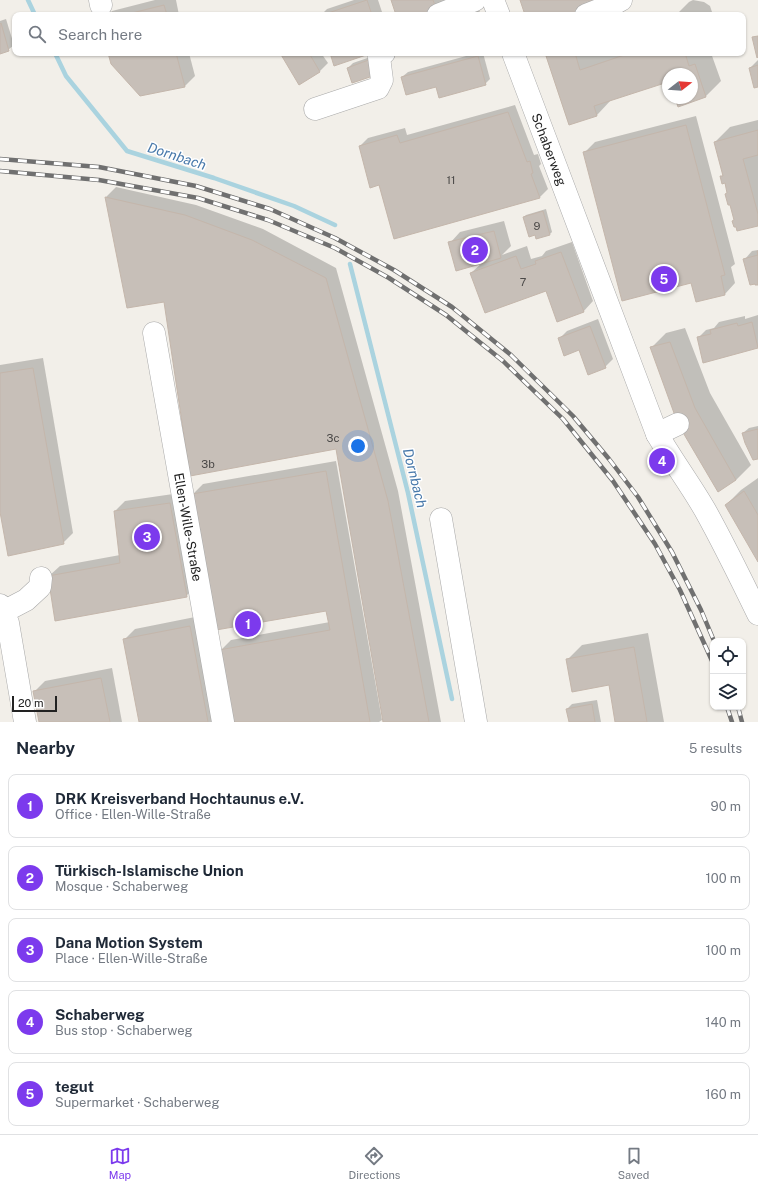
<!DOCTYPE html>
<meta charset="utf-8">
<style>
:root{--surface:#fff;--page:#f6f6f7;--text:#1f2937;--muted:#747a83;--line:#e0e1e3;--accent:#7c3aed}
body{margin:0;font-family:"Public Sans",sans-serif;background:var(--page);color:var(--text)}
.controls{position:absolute;right:12px;bottom:12px;display:grid;overflow:hidden;border-radius:8px;box-shadow:0 1px 3px #0004}
.controls button{width:36px;height:36px;display:grid;place-items:center;padding:0;border:0;border-bottom:1px solid var(--line);background:var(--surface);color:var(--text);font:20px sans-serif}
.compass{position:absolute;left:662px;top:68px;width:36px;height:36px;border-radius:50%;background:var(--surface);box-shadow:0 1px 3px #0004;rotate:73deg}
.scale{position:absolute;left:12px;bottom:10px;width:45px;box-sizing:border-box;padding-left:4px;border:2px solid #222;border-top:0;font-size:11px;line-height:14px;white-space:nowrap;color:#222;-webkit-text-stroke:3px #fff;paint-order:stroke}
.you{position:absolute;left:358px;top:446px;width:14px;height:14px;margin:-10px;border:3px solid #fff;border-radius:50%;background:#1a73e8;box-shadow:0 0 0 6px #1a73e833}
.badge{display:grid;place-items:center;width:26px;height:26px;border-radius:50%;background:var(--accent);color:#fff;font-size:13px;font-weight:700}
.pin{position:absolute;translate:-50% -50%;border:2px solid #fff;box-shadow:0 1px 4px #0006}
.list{margin:0;padding:0;list-style:none}
h2{display:flex;justify-content:space-between;align-items:center;height:52px;margin:0;padding:0 16px;font-size:17px}
h2 small{font-size:13px;font-weight:400;color:var(--muted)}
.list li{display:grid;grid-template-columns:26px 1fr auto;gap:12px;align-items:center;box-sizing:border-box;height:64px;margin:0 8px 8px;padding:0 8px;border:1px solid var(--line);border-radius:8px}
.list b{display:block;font-size:15px;white-space:nowrap}
.list p{margin:0;font-size:13px;white-space:nowrap;color:var(--muted)}
.list em{font-size:13px;font-style:normal;color:var(--muted)}
.icon{flex:none;width:22px;height:22px;fill:none;stroke:currentColor;stroke-width:2;stroke-linecap:round;stroke-linejoin:round}
.map{position:relative;flex:none;width:758px;height:722px;overflow:hidden}
.search{position:absolute;background:var(--surface);box-shadow:0 1px 3px #0004;left:12px;right:12px;top:12px;height:44px;display:flex;align-items:center;gap:10px;box-sizing:border-box;padding:0 14px;border-radius:8px;color:var(--muted);font-size:15px}
.sheet{height:412px;background:var(--surface)}
nav{display:flex;justify-content:space-around;align-items:center;box-sizing:border-box;height:56px;border-top:1px solid var(--line);background:var(--surface);font-size:11px;color:var(--muted)}
nav a{display:grid;justify-items:center;gap:2px}
nav .on{color:var(--accent)}
.map>svg:first-child{display:block}
</style>
<div class="map">
<svg width="758" height="722" viewBox="0 0 758 722">
<rect width="100%" height="100%" fill="#f2efe9"/>
<g fill="#0003">
<path d="M155 0H176L179 15H108L112 11Z"/>
<path d="M354 0H378L383 15H321L327 9Z"/>
<path d="M392 0H459L423 15H397Z"/>
<path d="M693 0 704 2 710 6 713 15H676L689 2Z"/>
<path d="M477 5 481 15H450Z"/>
<path d="M6 19 14 45 8 50 0 53V21Z"/>
<path d="M109 53H189L195 76 185 86Z"/>
<path d="M282 53H321L328 63 320 71 300 83Z"/>
<path d="M477 53H483L490 79 485 84 436 85 402 77 408 72Z"/>
<path d="M550 53H594L595 56 603 53H711L721 81 706 96 678 106 676 98H692V74H668V81L612 99 597 115 569 124 547 56Z"/>
<path d="M379 54 352 82 348 68 353 63Z"/>
<path d="M758 60V86L750 68Z"/>
<path d="M515 105 534 155 538 154 541 164 539 166 548 189 540 197 394 237 379 184 360 146 368 138 405 128 407 135Z"/>
<path d="M696 116 735 264 731 267 735 283 725 294 697 301 692 282 585 152 595 142Z"/>
<path d="M758 120V225L735 219 725 182 721 177 723 175 715 142 730 127Z"/>
<path d="M116 187 196 205 263 229 336 268 398 491 441 722H384L337 448 164 301 106 197Z"/>
<path d="M546 209 552 232 550 234 537 238 524 217 526 215Z"/>
<path d="M504 221 511 246 502 255 527 246 531 259 542 256 546 251 572 242 593 301 583 312 546 290 471 273 483 262 450 243 460 232Z"/>
<path d="M758 250V284L745 259 752 251Z"/>
<path d="M758 315V347L704 362 698 338 706 330 714 328 719 322 745 316V319Z"/>
<path d="M598 319 613 359 605 367 580 348 559 339 567 331Z"/>
<path d="M685 328 710 393 751 465 736 480 718 490 651 348 666 333Z"/>
<path d="M43 358 73 533 63 543 0 506V365Z"/>
<path d="M758 426V458L743 433 749 428Z"/>
<path d="M336 461 382 720 379 722H233L221 650 231 640 330 622 327 610 193 494 203 484Z"/>
<path d="M758 478V560L726 505 741 490Z"/>
<path d="M180 493 197 585 186 596 49 576 60 566 120 555 115 511 125 501Z"/>
<path d="M200 616 220 722H140L125 639 135 629Z"/>
<path d="M648 633 664 722H616L610 684 567 660 582 645Z"/>
<path d="M112 668 122 722H40L34 692 45 681Z"/>
<path d="M597 700 601 722H570L567 709 572 704Z"/>
</g>
<g fill="none" stroke-linecap="round" stroke-linejoin="round">
<g stroke="#aad3df" stroke-width="4.5">
<path d="M28 0 35 15"/>
<path d="M55 53 66 76 127 151 214 178 294 206 335 225"/>
<path d="M350 264 408 493 452 699"/>
</g>
</g>
<g fill="#c7bfb8" stroke="#c4b6ab">
<path d="M367 0 372 15H322Z"/>
<path d="M391 0H433L437 11 426 15H396Z"/>
<path d="M520 0H604L605 3 568 15H525Z"/>
<path d="M164 5 167 15H124Z"/>
<path d="M1 23 9 51 0 54V24Z"/>
<path d="M758 36V57L757 58 752 37Z"/>
<path d="M108 53H176L185 87 140 96 111 64Z"/>
<path d="M280 53H309L320 72 299 85Z"/>
<path d="M330 53H372L334 66Z"/>
<path d="M555 53H575L580 70 630 53H685L689 66 695 64 706 97 678 107 675 98H692V74H668V82L594 106 597 116 569 125 546 56Z"/>
<path d="M478 56 486 85 439 98 436 87 406 95 401 77Z"/>
<path d="M374 58 379 74 352 83 347 68Z"/>
<path d="M758 65V87L754 88 749 68Z"/>
<path d="M508 112 527 162 530 161 533 173 531 174 540 198 394 239 379 185 370 188 359 146 397 135 400 143Z"/>
<path d="M686 125 725 275 721 276 725 295 696 302 691 283 622 301 583 152Z"/>
<path d="M758 130V155L743 159 758 214V226L737 231 736 227H734L732 221 734 220 730 205H728L725 194 727 193 725 183 722 184 720 176H723L714 142Z"/>
<path d="M105 197 185 215 252 240 326 278 388 501 429 722H383L336 449 190 476 164 302 127 308Z"/>
<path d="M543 211 550 235 536 239 535 235 529 237 523 217Z"/>
<path d="M494 231 501 258 456 271 448 242Z"/>
<path d="M757 251H758V285H755V284L750 285 743 259 758 255Z"/>
<path d="M561 252 584 312 557 322 546 291 485 313 470 273 516 256 521 269 536 264 535 261Z"/>
<path d="M752 322 758 348 703 363 697 337 711 334 710 330 737 323 738 326Z"/>
<path d="M590 326 606 368 588 375 579 350 564 356 558 338Z"/>
<path d="M670 342 695 408 736 480 718 492 678 424 650 347Z"/>
<path d="M33 368 64 544 8 556 0 512V373Z"/>
<path d="M758 429V459L753 460 745 443 742 433Z"/>
<path d="M326 471 370 722H232L219 650 330 630 326 611 216 630 192 494Z"/>
<path d="M744 491 758 515V562L725 505Z"/>
<path d="M170 503 187 597 55 621 48 576 120 563 114 511Z"/>
<path d="M190 626 208 722H139L123 639Z"/>
<path d="M634 647 647 722H615L609 685 572 692 566 659Z"/>
<path d="M101 678 110 722H39L33 691Z"/>
<path d="M592 704 595 722H569L566 709Z"/>
</g>
<g fill="none" stroke-linecap="round" stroke-linejoin="round">
<g stroke="#a9a9a9" stroke-width="23">
<g id="minor">
<path d="M100 0 101 5"/>
<path d="M493 0 499 15"/>
<path d="M438 15 475 0"/>
<path d="M586 15 614 4 621 0"/>
<path id="s1" d="M513 53 657 434C672 460 690 484 705 510 724 544 741 579 758 614"/>
<path d="M315 109 378 88 382 80 379 57 384 53"/>
<path id="s2" d="M154 333 223 722"/>
<path d="M657 434 678 424"/>
<path d="M441 519 476 722"/>
<path d="M0 605 8 623 25 722"/>
<path d="M3 612 26 600 40 587 41 578"/>
</g>
</g>
<use href="#minor" stroke="#fff" stroke-width="22"/>
<g stroke="#707070" stroke-width="4.5">
<g id="rail">
<path d="M0 159 99 167 196 186 270 209 335 238 394 270 452 307 511 355 573 416 609 459 638 497 672 552 701 610 714 641"/>
<path d="M0 171 99 180 198 198 268 220 335 248 389 278 446 315 503 361 563 419 613 481 655 544 680 590 713 663"/>
<path d="M727 707 732 722"/>
<path d="M738 707 742 722"/>
</g>
</g>
<use href="#rail" stroke="#fff" stroke-width="3" stroke-dasharray="9" stroke-linecap="butt"/>
</g>
<g text-anchor="middle" dominant-baseline="central" stroke-width="3" stroke-linejoin="round" paint-order="stroke">
<g font-size="11" fill="#4b4948">
<text x="451" y="180">11</text>
<text x="537" y="226">9</text>
<text x="523" y="282">7</text>
<text x="333" y="438">3c</text>
<text x="208" y="464">3b</text>
</g>
<g font-size="13" fill="#222" stroke="#fff">
<text stroke="none"><textPath href="#s1" startOffset="103">Schaberweg</textPath></text>
<text stroke="none"><textPath href="#s2" startOffset="197">Ellen-Wille-Straße</textPath></text>
</g>
<g font-size="14" font-style="italic" fill="#4a7aab" stroke="#fff">
<text transform="translate(177 156) rotate(18)">Dornbach</text>
<text transform="translate(415 478) rotate(76)">Dornbach</text>
</g>
</g>
</svg>
<div class="controls">
<button><svg class="icon" aria-label="locate" viewBox="0 0 24 24"><circle cx="12" cy="12" r="6"/><path d="M12 2v4M12 18v4M2 12h4M18 12h4"/></svg></button>
<button><svg class="icon" aria-label="layers" viewBox="0 0 24 24"><path d="M12 4l9 5-9 5-9-5zM3 14l9 5 9-5"/></svg></button>
</div>
<svg class="compass" viewBox="-18 -18 36 36"><path d="M0-13l5 13h-10z" fill="#e53935"/><path d="M0 13l5-13h-10z" fill="#747a83"/></svg>
<div class="scale">20 m</div>
<div class="you"></div>
<div class="pin badge" style="left:248px;top:624px">1</div>
<div class="pin badge" style="left:475px;top:250px">2</div>
<div class="pin badge" style="left:147px;top:537px">3</div>
<div class="pin badge" style="left:662px;top:461px">4</div>
<div class="pin badge" style="left:664px;top:279px">5</div>
<div class="search"><svg class="icon" aria-label="search" viewBox="0 0 24 24"><circle cx="10" cy="10" r="6"/><path d="M15 15l6 6"/></svg>Search here</div>
</div>
<section class="sheet">
<h2>Nearby<small>5 results</small></h2>
<ul class="list">
<li><span class="badge">1</span><div><b>DRK Kreisverband Hochtaunus e.V.</b><p>Office · Ellen-Wille-Straße</p></div><em>90 m</em></li>
<li><span class="badge">2</span><div><b>Türkisch-Islamische Union</b><p>Mosque · Schaberweg</p></div><em>100 m</em></li>
<li><span class="badge">3</span><div><b>Dana Motion System</b><p>Place · Ellen-Wille-Straße</p></div><em>100 m</em></li>
<li><span class="badge">4</span><div><b>Schaberweg</b><p>Bus stop · Schaberweg</p></div><em>140 m</em></li>
<li><span class="badge">5</span><div><b>tegut</b><p>Supermarket · Schaberweg</p></div><em>160 m</em></li>
</ul>
</section>
<nav>
<a class="on"><svg class="icon" aria-label="map" viewBox="0 0 24 24"><path d="M3 6l6-2 6 2 6-2v14l-6 2-6-2-6 2zM9 4v14M15 6v14"/></svg>Map</a>
<a><svg class="icon" aria-label="directions" viewBox="0 0 24 24"><path d="M12 3l9 9-9 9-9-9zM9 14v-3h6M13 9l2 2-2 2"/></svg>Directions</a>
<a><svg class="icon" aria-label="saved" viewBox="0 0 24 24"><path d="M7 4h10v16l-5-4-5 4z"/></svg>Saved</a>
</nav>
